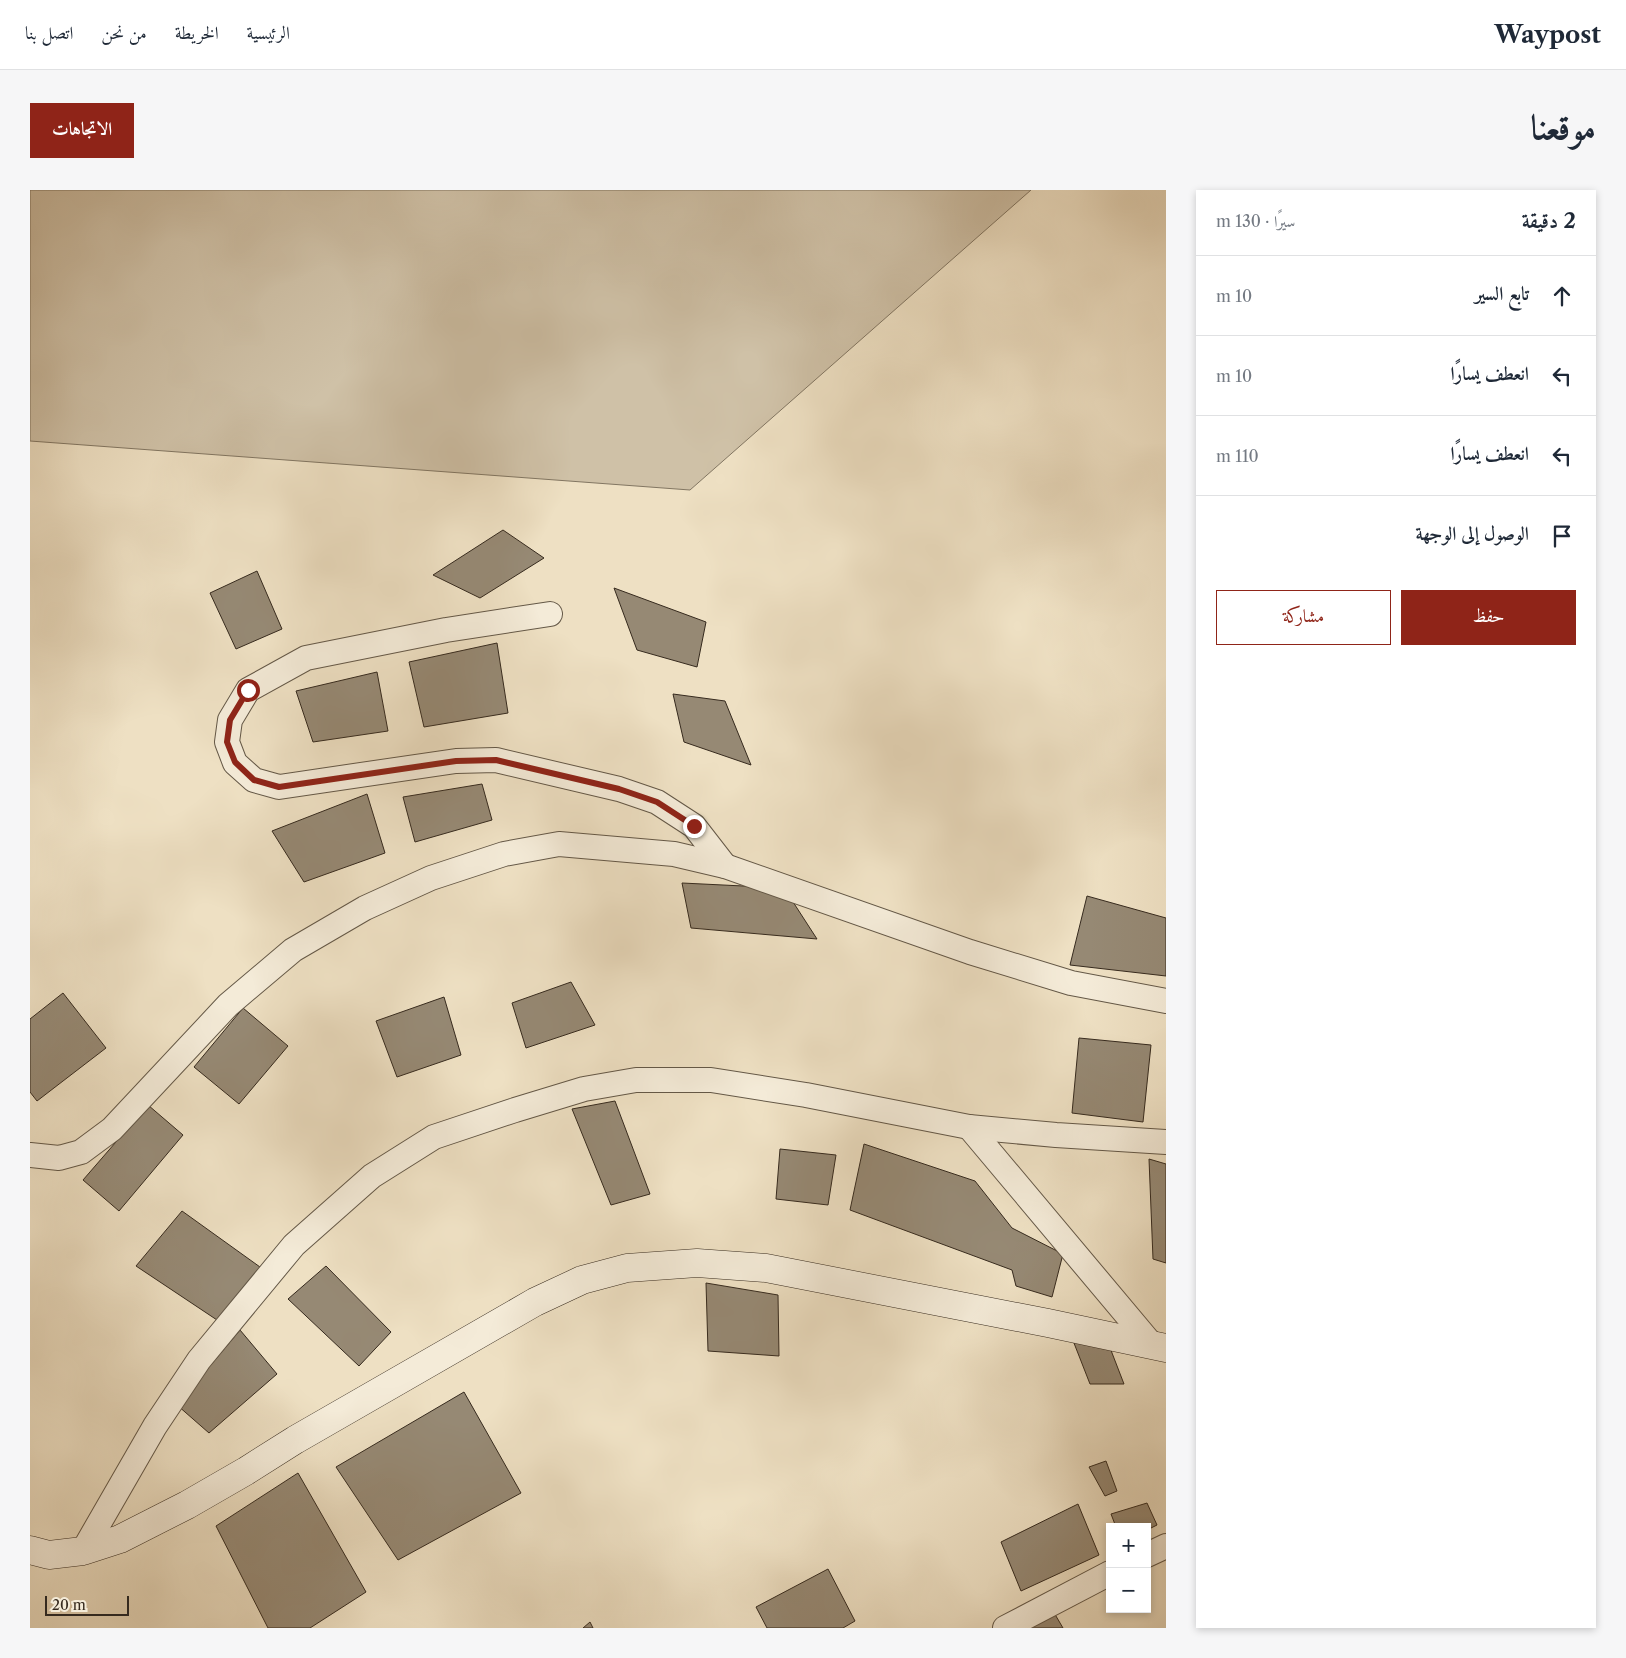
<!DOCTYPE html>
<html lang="ar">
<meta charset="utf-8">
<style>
:root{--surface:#fff;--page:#f6f6f7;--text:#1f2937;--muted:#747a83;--line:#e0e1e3;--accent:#8f2418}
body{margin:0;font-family:"Libre Caslon Text",Amiri,serif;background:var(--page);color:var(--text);direction:rtl}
.controls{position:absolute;right:15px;bottom:15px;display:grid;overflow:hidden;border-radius:0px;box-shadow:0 2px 8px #0003}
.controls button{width:45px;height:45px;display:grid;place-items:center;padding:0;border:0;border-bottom:1px solid var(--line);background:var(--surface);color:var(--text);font:25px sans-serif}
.scale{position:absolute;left:15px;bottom:12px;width:84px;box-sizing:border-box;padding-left:5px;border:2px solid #362a1e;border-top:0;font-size:14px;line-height:18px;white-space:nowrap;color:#362a1e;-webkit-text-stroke:4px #f4ebd8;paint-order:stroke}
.stop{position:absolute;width:15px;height:15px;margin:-11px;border:4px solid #8f2418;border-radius:50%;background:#fff}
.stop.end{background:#8f2418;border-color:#fff;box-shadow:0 1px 5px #0008}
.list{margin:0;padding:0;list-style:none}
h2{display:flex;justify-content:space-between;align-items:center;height:65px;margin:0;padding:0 20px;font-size:21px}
h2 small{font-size:16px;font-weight:400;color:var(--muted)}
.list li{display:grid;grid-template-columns:32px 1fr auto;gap:15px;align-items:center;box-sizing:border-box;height:80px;padding:0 20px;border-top:1px solid var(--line)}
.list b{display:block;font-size:19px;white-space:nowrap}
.list em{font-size:16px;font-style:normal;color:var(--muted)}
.actions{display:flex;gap:10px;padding:15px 20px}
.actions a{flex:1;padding:11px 0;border:1px solid var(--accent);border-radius:0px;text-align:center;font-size:18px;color:var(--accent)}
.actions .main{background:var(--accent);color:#fff}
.icon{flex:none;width:28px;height:28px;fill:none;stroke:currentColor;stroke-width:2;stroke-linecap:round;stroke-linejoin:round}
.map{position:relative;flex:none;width:1136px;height:1438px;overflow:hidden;direction:ltr;border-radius:0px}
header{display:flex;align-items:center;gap:30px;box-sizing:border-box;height:70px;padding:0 25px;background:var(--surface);border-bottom:1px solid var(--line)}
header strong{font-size:24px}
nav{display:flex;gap:28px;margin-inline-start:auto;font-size:18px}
.intro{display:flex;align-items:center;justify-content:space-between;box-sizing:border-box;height:120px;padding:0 30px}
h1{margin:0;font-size:35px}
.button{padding:12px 22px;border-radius:0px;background:var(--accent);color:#fff;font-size:18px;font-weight:700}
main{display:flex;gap:30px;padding:0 30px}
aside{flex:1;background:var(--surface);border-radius:0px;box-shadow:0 2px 8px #0003}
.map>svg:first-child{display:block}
</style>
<header>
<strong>Waypost</strong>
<nav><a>الرئيسية</a><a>الخريطة</a><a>من نحن</a><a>اتصل بنا</a></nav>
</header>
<div class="intro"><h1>موقعنا</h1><a class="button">الاتجاهات</a></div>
<main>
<aside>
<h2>2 دقيقة<small>سيرًا · 130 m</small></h2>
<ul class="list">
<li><svg class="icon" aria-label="ahead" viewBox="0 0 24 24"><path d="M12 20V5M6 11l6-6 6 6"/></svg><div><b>تابع السير</b></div><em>10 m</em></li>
<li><svg class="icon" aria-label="left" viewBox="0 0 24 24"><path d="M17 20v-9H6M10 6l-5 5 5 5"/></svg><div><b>انعطف يسارًا</b></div><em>10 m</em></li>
<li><svg class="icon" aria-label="left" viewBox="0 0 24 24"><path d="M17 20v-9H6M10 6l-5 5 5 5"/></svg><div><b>انعطف يسارًا</b></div><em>110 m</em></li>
<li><svg class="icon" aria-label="arrive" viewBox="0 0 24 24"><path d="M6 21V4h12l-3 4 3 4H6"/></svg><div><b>الوصول إلى الوجهة</b></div></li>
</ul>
<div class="actions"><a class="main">حفظ</a><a>مشاركة</a></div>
</aside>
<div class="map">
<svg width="1136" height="1438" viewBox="0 0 1136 1438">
<rect width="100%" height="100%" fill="#eee0c3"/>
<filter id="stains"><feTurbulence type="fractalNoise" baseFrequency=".004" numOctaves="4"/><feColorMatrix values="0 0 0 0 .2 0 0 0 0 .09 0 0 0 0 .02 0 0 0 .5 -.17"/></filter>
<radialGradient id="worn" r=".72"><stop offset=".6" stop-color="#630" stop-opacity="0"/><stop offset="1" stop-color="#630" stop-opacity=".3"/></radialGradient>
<path fill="#cfc1a7" stroke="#827662" d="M0 0H1001L660 300 0 251Z"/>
<g fill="#968974" stroke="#362a1e">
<path d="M473 340 514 368 450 408 403 385Z"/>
<path d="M227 381 252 439 206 459 180 403Z"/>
<path d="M584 398 676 432 667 477 607 460Z"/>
<path d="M467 453 478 523 394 537 379 472Z"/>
<path d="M347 482 358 541 283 552 266 501Z"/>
<path d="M643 504 695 511 721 575 654 552Z"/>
<path d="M452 594 462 630 385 652 373 607Z"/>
<path d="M337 604 355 663 274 692 242 641Z"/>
<path d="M652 693 754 698 787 749 661 738Z"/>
<path d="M1057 706 1136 728V786L1040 775Z"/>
<path d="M541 792 565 835 496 858 482 813Z"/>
<path d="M33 803 76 858 7 911 0 902V829Z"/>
<path d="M414 807 431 865 367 887 346 831Z"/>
<path d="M213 818 258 856 209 914 164 877Z"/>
<path d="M1049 848 1121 855 1113 932 1042 923Z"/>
<path d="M585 911 620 1004 581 1015 542 919Z"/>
<path d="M118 915 153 945 89 1021 53 990Z"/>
<path d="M834 954 945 991 982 1038 1033 1064 1022 1107 986 1096 982 1080 820 1020Z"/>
<path d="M750 959 806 965 798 1015 746 1009Z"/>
<path d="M1119 969 1136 974V1073L1123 1069Z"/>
<path d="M152 1021 230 1077 187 1130 106 1076Z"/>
<path d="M296 1076 361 1142 329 1176 258 1109Z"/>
<path d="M676 1093 748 1105 749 1166 678 1161Z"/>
<path d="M210 1140 247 1184 179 1243 147 1215Z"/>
<path d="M1042 1148 1077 1150 1094 1194H1060Z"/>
<path d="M434 1202 491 1303 368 1370 306 1277Z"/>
<path d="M1076 1271 1087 1301 1075 1306 1059 1277Z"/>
<path d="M268 1283 336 1402 280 1438H238L186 1336Z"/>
<path d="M1117 1313 1127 1335 1117 1340V1337H1086L1081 1324Z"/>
<path d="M1048 1314 1069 1365 991 1401 971 1352Z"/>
<path d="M798 1379 825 1431 813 1438H737L726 1417Z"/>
<path d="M1023 1421 1033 1438H995Z"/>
<path d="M560 1432 563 1438H553Z"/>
</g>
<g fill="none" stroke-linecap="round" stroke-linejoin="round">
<g stroke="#645847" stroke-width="26">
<g id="street">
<path d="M520 424 416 440 276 468 218 500 200 530 197 552 205 573 224 590 249 597 426 571 466 570 589 599 627 612 664 636 695 676"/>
<path d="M939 937 1122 1155"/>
<path d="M0 965 29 968 51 962 82 939 198 815 263 760 335 718 401 688 474 664 529 654 644 664 695 676 940 762 1041 793 1136 811"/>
<path d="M53 1361 125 1236 169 1170 264 1055 342 986 404 947 485 920 554 899 606 890H681L776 905 939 937 1026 945 1136 952"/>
<path d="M1117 1365 1136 1356"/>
<path d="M975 1438 1080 1383"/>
</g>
</g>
<g stroke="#362a1e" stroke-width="29">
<path id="secondary" d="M0 1360 19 1365 53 1361 90 1349 157 1315 216 1281 265 1250 505 1112 552 1090 597 1078 667 1073 736 1078 1018 1133 1136 1158"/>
</g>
<use href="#street" stroke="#f4ebd8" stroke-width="24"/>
<use href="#secondary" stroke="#f4ebd8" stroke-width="28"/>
</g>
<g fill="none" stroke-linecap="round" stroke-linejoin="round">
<path stroke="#8f2418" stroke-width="6" d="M218 500 200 530 197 552 205 572 224 590 249 597 426 571 466 570 589 599 627 612 664 636"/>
</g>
<rect width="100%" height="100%" filter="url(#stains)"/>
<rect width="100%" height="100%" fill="url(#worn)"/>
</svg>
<div class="controls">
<button>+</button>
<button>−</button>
</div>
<div class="scale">20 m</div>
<div class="stop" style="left:218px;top:500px"></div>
<div class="stop end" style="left:664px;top:636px"></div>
</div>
</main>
